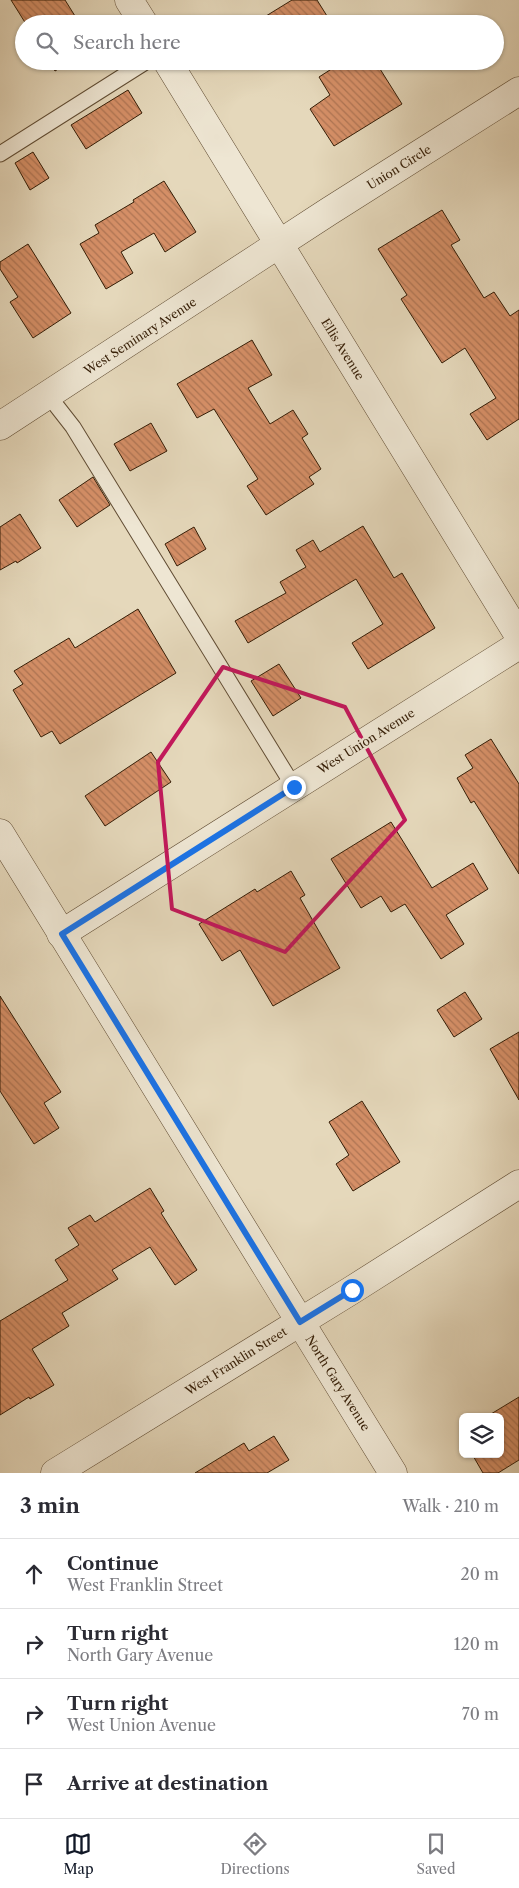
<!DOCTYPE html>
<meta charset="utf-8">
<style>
:root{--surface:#fff;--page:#f2f2f3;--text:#2b2b33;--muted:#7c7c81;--line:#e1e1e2;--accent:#111827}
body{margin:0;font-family:"Libre Caslon Text",serif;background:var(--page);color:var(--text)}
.controls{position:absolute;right:15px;bottom:15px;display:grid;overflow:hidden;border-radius:8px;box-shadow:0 1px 4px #0004}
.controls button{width:45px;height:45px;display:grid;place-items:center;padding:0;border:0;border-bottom:1px solid var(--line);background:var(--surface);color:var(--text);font:25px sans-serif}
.stop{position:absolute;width:15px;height:15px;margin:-11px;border:4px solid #1a73e8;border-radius:50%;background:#fff}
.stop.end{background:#1a73e8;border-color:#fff;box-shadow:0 1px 5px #0008}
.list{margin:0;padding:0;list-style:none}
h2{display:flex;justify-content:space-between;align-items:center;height:65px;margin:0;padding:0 20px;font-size:21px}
h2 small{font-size:16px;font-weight:400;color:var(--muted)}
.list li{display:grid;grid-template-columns:32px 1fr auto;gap:15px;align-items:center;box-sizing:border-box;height:70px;padding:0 20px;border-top:1px solid var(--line)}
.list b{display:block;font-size:19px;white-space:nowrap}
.list p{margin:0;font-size:16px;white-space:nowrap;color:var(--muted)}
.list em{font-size:16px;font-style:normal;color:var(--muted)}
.icon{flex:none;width:28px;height:28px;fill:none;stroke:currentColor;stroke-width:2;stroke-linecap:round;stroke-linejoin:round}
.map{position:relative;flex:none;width:519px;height:1473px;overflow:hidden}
.search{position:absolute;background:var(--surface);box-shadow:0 1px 4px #0004;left:15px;right:15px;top:15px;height:55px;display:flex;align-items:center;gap:12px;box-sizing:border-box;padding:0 18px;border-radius:28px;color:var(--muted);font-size:19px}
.sheet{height:345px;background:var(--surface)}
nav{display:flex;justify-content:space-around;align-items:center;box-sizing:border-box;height:70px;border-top:1px solid var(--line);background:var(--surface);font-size:14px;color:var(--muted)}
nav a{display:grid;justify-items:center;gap:2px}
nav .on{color:var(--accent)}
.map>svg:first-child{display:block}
</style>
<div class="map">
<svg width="519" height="1473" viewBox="0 0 519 1473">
<defs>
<pattern id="building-back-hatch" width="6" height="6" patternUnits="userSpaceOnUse" patternTransform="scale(1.25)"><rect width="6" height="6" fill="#d58f67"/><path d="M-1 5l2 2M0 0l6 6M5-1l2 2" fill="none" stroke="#ae7453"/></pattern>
</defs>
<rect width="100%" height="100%" fill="#e5d8bb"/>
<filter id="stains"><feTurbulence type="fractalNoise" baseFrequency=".004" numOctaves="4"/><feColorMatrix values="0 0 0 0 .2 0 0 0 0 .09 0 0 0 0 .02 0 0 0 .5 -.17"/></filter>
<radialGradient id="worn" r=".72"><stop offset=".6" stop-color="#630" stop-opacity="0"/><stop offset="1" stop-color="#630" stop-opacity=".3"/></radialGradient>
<g fill="url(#building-back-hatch)" stroke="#341d06">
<path d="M11 0H65L80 24H26Z"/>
<path d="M292 0H317L332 24H253Z"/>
<path d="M49 61H71L55 71Z"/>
<path d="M344 61H375L402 104 334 146 310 109 330 95 319 77Z"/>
<path d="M128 90 142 113 86 149 71 125Z"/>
<path d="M33 152 49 178 30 190 15 163Z"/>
<path d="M164 181 196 232 165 252 154 233 121 252 133 273 106 289 80 244 99 233 95 225 134 202 133 200Z"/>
<path d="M442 210 460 240 451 245 484 298 494 292 510 316 519 310V419L487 440 470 414 496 398 465 348 442 363 401 299 407 295 378 249Z"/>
<path d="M28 244 71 313 33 338 10 302 18 297 0 269V262Z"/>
<path d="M252 340 272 375 248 388 270 424 293 410 308 434 302 438 321 469 309 477 314 484 266 515 247 486 258 479 214 409 197 418 177 384Z"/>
<path d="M151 423 167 451 130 471 114 444Z"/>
<path d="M93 477 110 505 77 527 59 500Z"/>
<path d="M20 514 41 548 17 563 16 561 0 570V527Z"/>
<path d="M363 526 394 578 402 573 435 628 368 669 352 643 383 624 356 579 248 643 235 621 286 593 280 582 306 567 296 550 313 540 320 552Z"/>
<path d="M194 527 206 549 177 566 165 544Z"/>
<path d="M138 609 176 673 60 744 52 731 41 737 13 690 23 684 14 671 69 638 75 648Z"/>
<path d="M279 664 301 698 273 716 251 681Z"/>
<path d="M491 739 519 784V874L474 801 471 803 457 778 473 768 465 755Z"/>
<path d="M151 752 171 782 105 826 85 796Z"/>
<path d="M391 822 432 888 473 863 488 889 446 915 464 944 441 959 405 904 391 912 381 896 361 908 331 859Z"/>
<path d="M291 871 305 895 300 898 340 968 273 1006 240 950 222 961 199 924 255 889 257 892Z"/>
<path d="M465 992 482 1019 454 1037 437 1010Z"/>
<path d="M0 996 61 1092 44 1103 59 1128 34 1144 0 1091Z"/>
<path d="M519 1032V1100L490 1049Z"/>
<path d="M362 1101 400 1162 353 1191 336 1164 349 1155 329 1122Z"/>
<path d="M150 1188 164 1211 161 1213 197 1270 175 1285 150 1247 112 1270 118 1279 62 1313 69 1326 32 1349 54 1385 30 1399 29 1397 0 1415V1321L68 1280 55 1260 79 1245 68 1228 90 1215 95 1222Z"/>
<path d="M519 1397V1460L498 1473H483L472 1454H500V1417H486Z"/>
<path d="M274 1436 289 1460 267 1473H195L244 1443 249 1451Z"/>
</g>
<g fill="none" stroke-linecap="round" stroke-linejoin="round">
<g stroke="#604c33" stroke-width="17">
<g id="service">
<path d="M0 154 147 61"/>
<path d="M48 395 73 427 294 787"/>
</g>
</g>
<g stroke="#604c33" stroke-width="29">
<g id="minor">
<path d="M129 0 144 24"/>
<path d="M167 61 519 636"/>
<path d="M0 426 328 212 519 91"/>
<path d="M0 833 393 1473"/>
<path d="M61 934 519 645"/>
<path d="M55 1473 352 1290 519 1184"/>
</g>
</g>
<use href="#service" stroke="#eee6d3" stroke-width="15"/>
<use href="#minor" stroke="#eee6d3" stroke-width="28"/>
</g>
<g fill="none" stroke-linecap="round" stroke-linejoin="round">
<path stroke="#1a73e8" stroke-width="6" d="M294 787 62 934 300 1322 352 1290"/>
</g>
<path fill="none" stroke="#c2185b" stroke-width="4" stroke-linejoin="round" d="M223 667 345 707 405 820 285 952 172 909 158 762Z"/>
<g text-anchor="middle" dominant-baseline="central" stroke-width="5" stroke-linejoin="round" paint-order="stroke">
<g font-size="12" fill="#341d06" stroke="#eee6d3">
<text transform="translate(399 167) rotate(-32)">Union Circle</text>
<text transform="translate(140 336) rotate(-33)">West Seminary Avenue</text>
<text transform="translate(343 349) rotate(58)">Ellis Avenue</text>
<text transform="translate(366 741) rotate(-32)">West Union Avenue</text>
<text transform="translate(236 1361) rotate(-32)">West Franklin Street</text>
<text transform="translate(338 1383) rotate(58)">North Gary Avenue</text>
</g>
</g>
<rect width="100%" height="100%" filter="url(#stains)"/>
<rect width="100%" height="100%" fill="url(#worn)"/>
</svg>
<div class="controls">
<button><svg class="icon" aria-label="layers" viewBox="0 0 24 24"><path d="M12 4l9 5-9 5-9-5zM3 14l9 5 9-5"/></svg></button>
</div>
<div class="stop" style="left:352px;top:1290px"></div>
<div class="stop end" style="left:294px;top:787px"></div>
<div class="search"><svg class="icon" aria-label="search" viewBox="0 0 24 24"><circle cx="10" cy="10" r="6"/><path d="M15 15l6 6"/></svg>Search here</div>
</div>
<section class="sheet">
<h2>3 min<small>Walk · 210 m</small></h2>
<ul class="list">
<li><svg class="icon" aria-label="ahead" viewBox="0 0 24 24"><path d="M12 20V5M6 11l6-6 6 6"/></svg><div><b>Continue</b><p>West Franklin Street</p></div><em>20 m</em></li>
<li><svg class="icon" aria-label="right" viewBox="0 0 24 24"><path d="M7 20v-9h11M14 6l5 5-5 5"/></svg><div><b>Turn right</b><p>North Gary Avenue</p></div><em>120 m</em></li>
<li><svg class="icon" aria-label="right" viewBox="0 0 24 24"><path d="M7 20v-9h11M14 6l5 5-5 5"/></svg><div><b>Turn right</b><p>West Union Avenue</p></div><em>70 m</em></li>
<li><svg class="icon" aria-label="arrive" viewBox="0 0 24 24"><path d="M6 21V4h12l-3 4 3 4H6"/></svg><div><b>Arrive at destination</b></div></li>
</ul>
</section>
<nav>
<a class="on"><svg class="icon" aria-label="map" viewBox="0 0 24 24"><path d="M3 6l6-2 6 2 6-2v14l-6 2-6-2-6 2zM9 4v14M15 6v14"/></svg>Map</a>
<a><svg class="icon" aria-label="directions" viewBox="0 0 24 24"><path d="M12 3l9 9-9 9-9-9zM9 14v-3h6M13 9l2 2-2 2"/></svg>Directions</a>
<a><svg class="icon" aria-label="saved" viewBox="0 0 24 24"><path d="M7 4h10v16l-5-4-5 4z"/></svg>Saved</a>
</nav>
